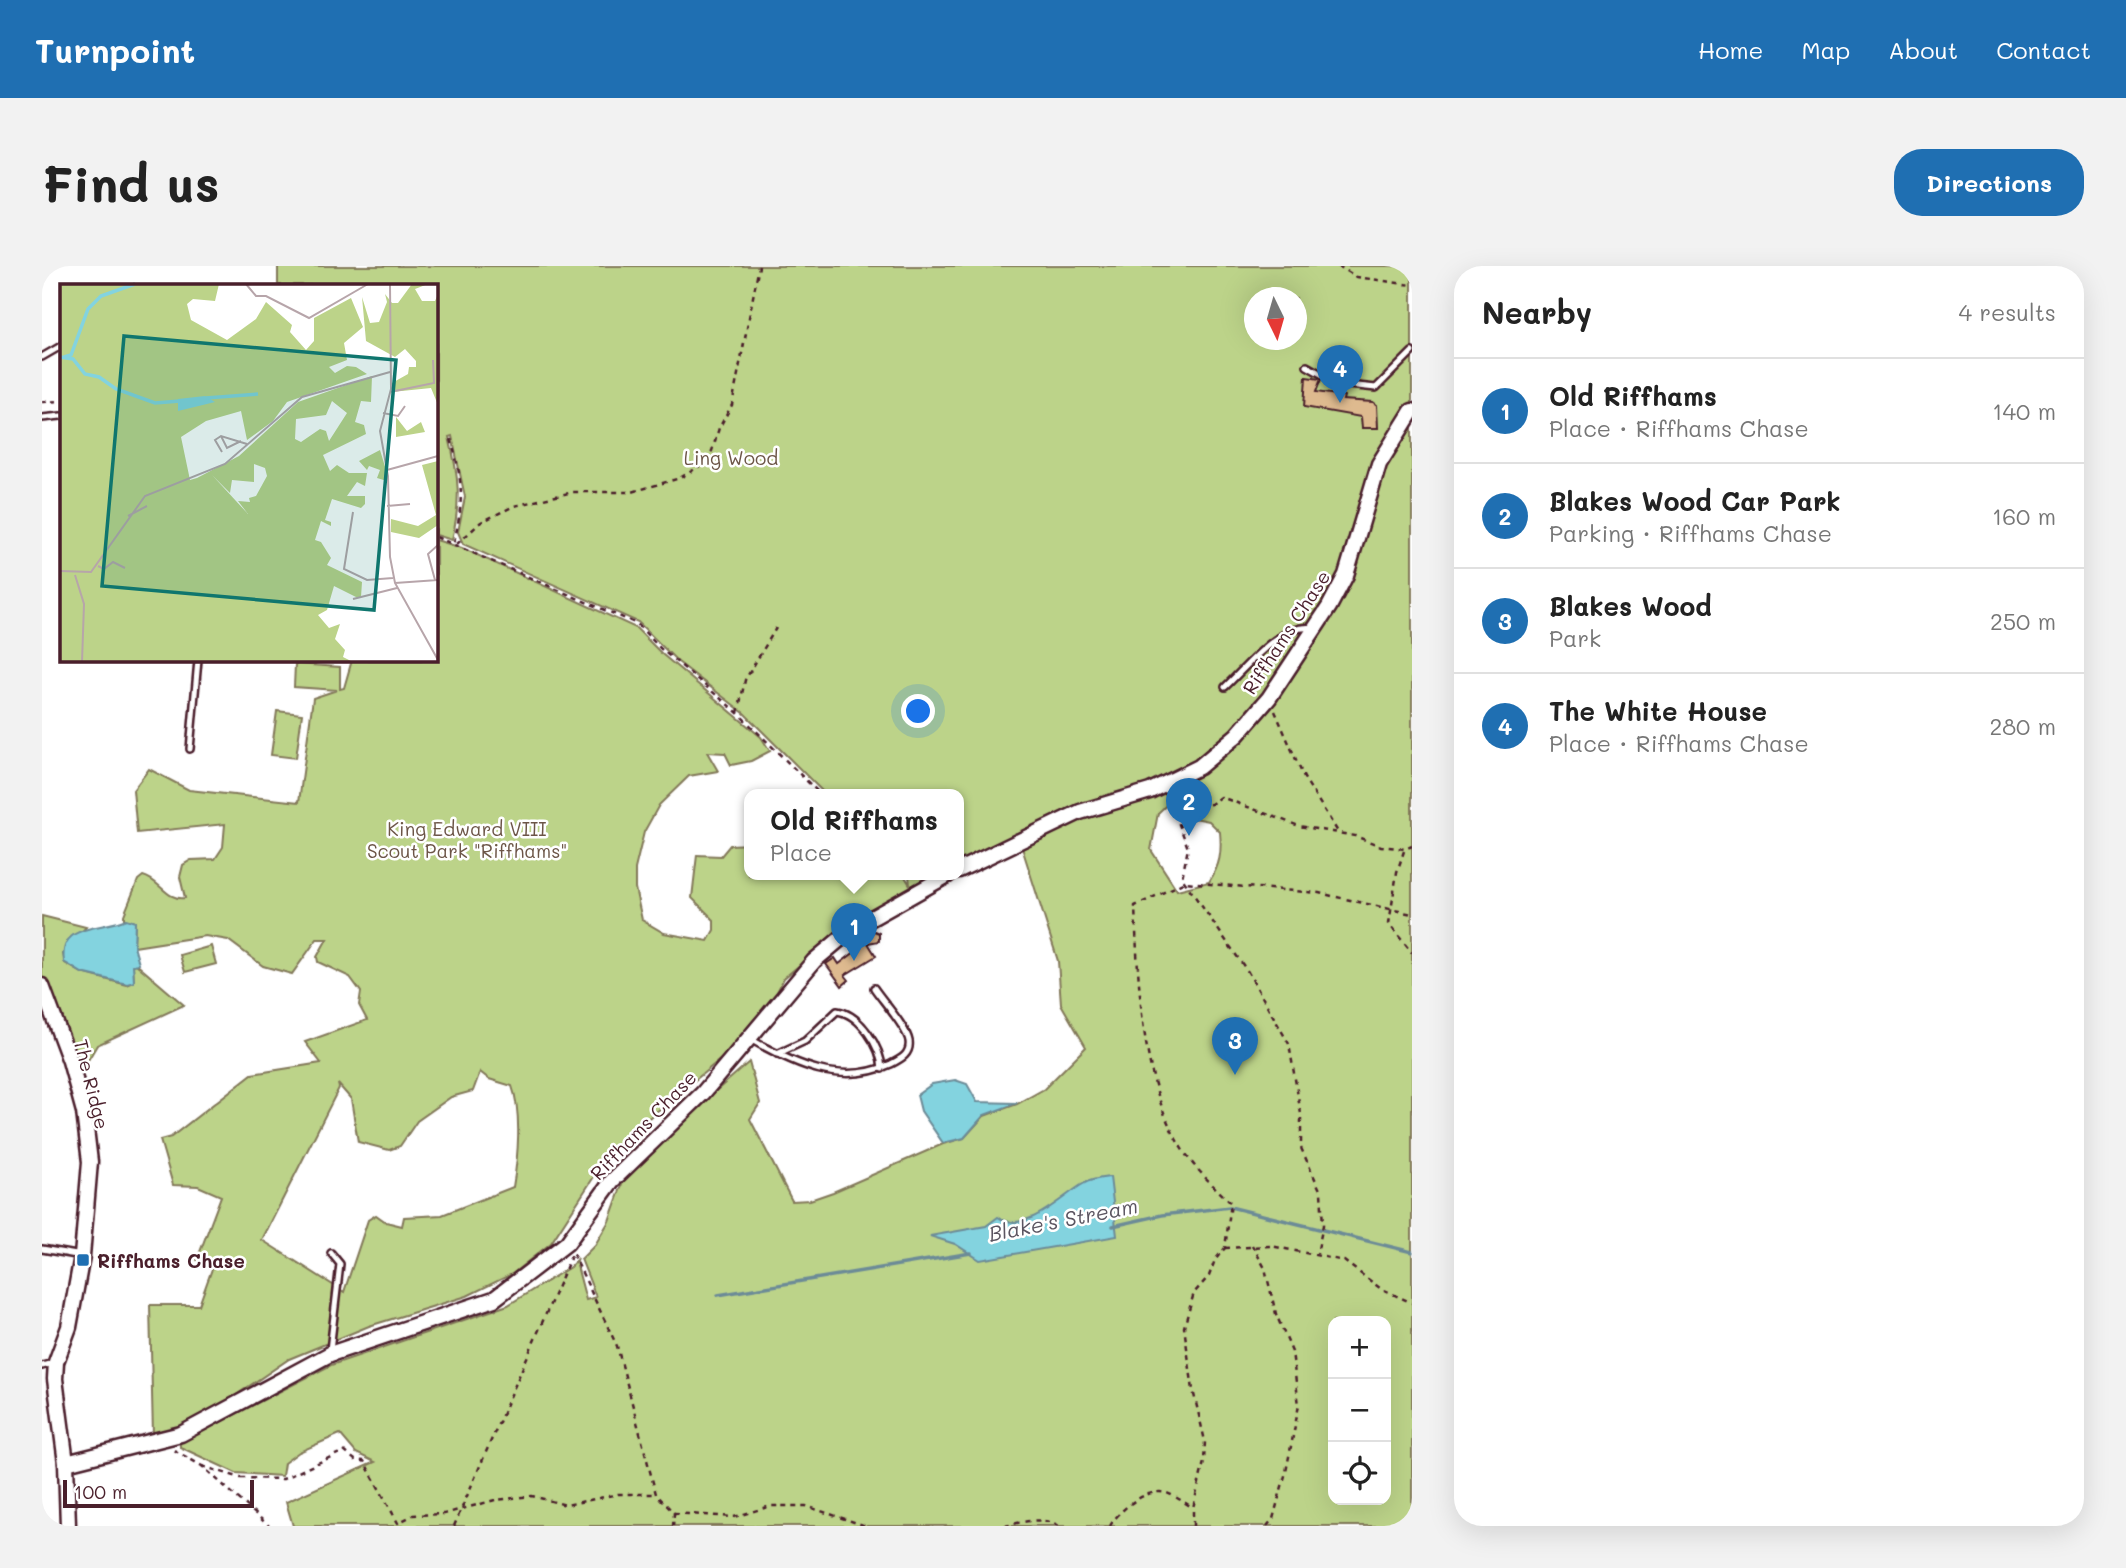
<!DOCTYPE html>
<meta charset="utf-8">
<style>
:root{--surface:#fff;--page:#f2f2f2;--text:#222;--muted:#767676;--line:#e0e0e0;--accent:#1f6fb2}
body{margin:0;font-family:Mali,sans-serif;background:var(--page);color:var(--text)}
.controls{position:absolute;right:21px;bottom:21px;display:grid;overflow:hidden;border-radius:14px;box-shadow:0 7px 28px #0002}
.controls button{width:63px;height:63px;display:grid;place-items:center;padding:0;border:0;border-bottom:2px solid var(--line);background:var(--surface);color:var(--text);font:35px sans-serif}
.compass{position:absolute;left:1202px;top:21px;width:63px;height:63px;border-radius:50%;background:var(--surface);box-shadow:0 7px 28px #0002;rotate:175deg}
.scale{position:absolute;left:21px;bottom:18px;width:191px;box-sizing:border-box;padding-left:7px;border:4px solid #4a1f2b;border-top:0;font-size:19px;line-height:24px;white-space:nowrap;color:#4a1f2b;-webkit-text-stroke:5px #fff;paint-order:stroke}
.you{position:absolute;left:877px;top:446px;width:24px;height:24px;margin:-18px;border:5px solid #fff;border-radius:50%;background:#1a73e8;box-shadow:0 0 0 10px #1a73e833}
.badge{display:grid;place-items:center;width:46px;height:46px;border-radius:50%;background:var(--accent);color:#fff;font-size:23px;font-weight:700}
.pin{position:absolute;translate:-50% -58px;filter:drop-shadow(0 2px 4px #0008)}
.pin::after{content:'';position:absolute;top:37px;width:24px;height:21px;background:inherit;clip-path:polygon(0 0,100% 0,50% 100%)}
.popup{position:absolute;left:702px;top:523px;width:220px;height:91px;box-sizing:border-box;display:grid;place-content:center;border-radius:14px;background:var(--surface);filter:drop-shadow(0 2px 5px #0005);font-size:23px;white-space:nowrap;color:var(--muted)}
.popup b{font-size:26px;color:var(--text)}
.popup::after{content:'';position:absolute;left:50%;top:100%;margin-left:-14px;border:14px solid transparent;border-top-color:var(--surface)}
.list{margin:0;padding:0;list-style:none}
h2{display:flex;justify-content:space-between;align-items:center;height:91px;margin:0;padding:0 28px;font-size:30px}
h2 small{font-size:23px;font-weight:400;color:var(--muted)}
.list li{display:grid;grid-template-columns:46px 1fr auto;gap:21px;align-items:center;box-sizing:border-box;height:105px;padding:0 28px;border-top:2px solid var(--line)}
.list b{display:block;font-size:26px;white-space:nowrap}
.list p{margin:0;font-size:23px;white-space:nowrap;color:var(--muted)}
.list em{font-size:23px;font-style:normal;color:var(--muted)}
.icon{flex:none;width:38px;height:38px;fill:none;stroke:currentColor;stroke-width:2;stroke-linecap:round;stroke-linejoin:round}
.map{position:relative;flex:none;width:1370px;height:1260px;overflow:hidden;border-radius:28px}
header{display:flex;align-items:center;gap:42px;box-sizing:border-box;height:98px;padding:0 35px;background:var(--accent);color:#fff}
header strong{font-size:33px}
nav{display:flex;gap:38px;margin-inline-start:auto;font-size:24px}
.intro{display:flex;align-items:center;justify-content:space-between;box-sizing:border-box;height:168px;padding:0 42px}
h1{margin:0;font-size:49px}
.button{padding:18px 32px;border-radius:28px;background:var(--accent);color:#fff;font-size:24px;font-weight:700}
main{display:flex;gap:42px;padding:0 42px}
aside{flex:1;background:var(--surface);border-radius:28px;box-shadow:0 7px 28px #0002}
.map>svg:first-child{display:block}
</style>
<header>
<strong>Turnpoint</strong>
<nav><a>Home</a><a>Map</a><a>About</a><a>Contact</a></nav>
</header>
<div class="intro"><h1>Find us</h1><a class="button">Directions</a></div>
<main>
<div class="map">
<svg width="1370" height="1260" viewBox="0 0 1370 1260">
<rect width="100%" height="100%" fill="#fff"/>
<filter id="ink" filterUnits="userSpaceOnUse"><feTurbulence type="fractalNoise" baseFrequency=".0143" numOctaves="2"/><feDisplacementMap in="SourceGraphic" scale="14" xChannelSelector="R" yChannelSelector="G"/><feConvolveMatrix kernelMatrix="1 2 1 2 8 2 1 2 1" color-interpolation-filters="sRGB"/></filter>
<g filter="url(#ink)">
<g fill="#bcd389" stroke="#83795a" stroke-width="2" fill-rule="evenodd">
<path d="M236 0H1370V1260H251L244 1236 333 1196 314 1187 298 1168 257 1186 242 1197 240 1210 194 1207 138 1181V1177L289 1099 466 1039 528 1001 536 992 534 996 544 1034 554 1031 539 993 553 979 567 955 586 902 707 796 718 837 708 853 750 935 768 934 791 926 901 878 922 872 942 850 975 838 1002 823 1044 781 1019 738 1016 695 976 569 917 595V529H784L702 447 636 396 596 356 421 278 416 266 423 231 410 170 407 171C417 211 419 234 410 274L394 269V19H236ZM1212 32H1254V74H1212ZM1137 527 1151 537 1152 552 1167 555 1178 566C1180 587 1178 599 1167 616L1135 624 1109 584 1116 547ZM1291 1055H1344V1234H1291Z"/>
<path d="M394 274 420 282 594 362 621 389 719 471 728 485 709 495 689 499 683 487 665 486 676 505 647 510 617 539 602 566 593 603V622L600 654 622 667 666 675 672 664V654L650 632 655 589 679 590 688 579 707 578V609H862L868 619 867 609H891L817 650 742 712 728 740 686 787 585 870 557 903 509 977 470 1008 425 1030 327 1060 247 1093 178 1140 145 1158 111 1170 108 1039H157L171 1000 155 994 179 930 156 920 131 919 118 874 129 871 210 808 279 797 263 776 325 754 317 739 319 726 308 711 276 696 275 691 285 673H275L250 708 221 700 186 674 163 670 92 681 93 656 82 654V649L96 614 101 610C118 614 124 635 143 632L138 611 141 599 149 594 173 593 181 581 183 558 95 567 91 524 107 503 147 524 257 536 271 432 295 424 252 421 253 398 298 401V423L302 422 310 394H394ZM438 806 447 813 470 820C480 847 476 892 471 921L400 949 362 951 360 960 344 956 334 949 326 954 302 1026 220 974 297 822 296 818 309 833 316 876 347 884 358 880 375 855 409 831 431 825Z"/>
<path d="M235 445 260 448 254 492 229 489Z"/>
<path d="M0 650 44 661 21 688 23 697 40 707 85 719 92 716 91 699 94 698 142 739 55 779 42 801 23 782 0 712Z"/>
<path d="M169 680 174 698 143 706 138 689Z"/>
</g>
<g fill="#83d3df" stroke="#6c8b97" stroke-width="2">
<path d="M84 653 93 656 92 680 97 698 91 699 92 716 85 718 40 707 22 696C16 656 62 664 84 653Z"/>
<path d="M913 814 925 818 935 836 975 837 942 849 922 872 901 877 879 845 875 829 890 818Z"/>
<path d="M1068 911 1075 970 938 994 913 978 888 970 944 960 956 951C982 970 1020 930 1041 918 1049 913 1059 912 1068 911Z"/>
</g>
<g fill="none" stroke-linecap="round" stroke-linejoin="round">
<g stroke="#6c8b97" stroke-width="3.5">
<path d="M1071 960 1120 949 1188 941 1370 986"/>
<path d="M676 1029 929 987"/>
</g>
</g>
<g fill="#deba8f" stroke="#4a1f2b" stroke-width="2">
<path d="M1264 111 1279 113 1274 126 1302 130 1301 134 1331 136 1335 139 1336 162H1320L1319 151 1262 141Z"/>
<path d="M832 665 837 667V675L826 677 834 690 803 709 807 714 800 720 784 698 793 692 797 698 814 685 810 679Z"/>
</g>
<g fill="none" stroke-linecap="round" stroke-linejoin="round">
<g stroke="#4a1f2b" stroke-width="10">
<g id="service">
<path d="M0 91 19 80"/>
<path d="M1265 100 1297 118 1334 122 1370 86"/>
<path d="M0 152 19 150"/>
<path d="M1183 421C1206 400 1238 356 1272 362"/>
<path d="M148 483 156 394"/>
<path d="M708 773C752 798 799 821 849 798 859 793 869 788 867 775 865 762 840 734 832 722"/>
<path d="M735 788 763 775 795 745C818 748 839 781 840 803"/>
<path d="M0 983 40 990"/>
<path d="M288 1084 298 998 289 987"/>
<path d="M0 1100 11 1097"/>
</g>
</g>
<g stroke="#4a1f2b" stroke-width="19">
<g id="tertiary">
<path d="M917 604 1038 546 1108 525 1157 501 1195 469 1227 432 1287 341 1304 309 1337 198 1370 145"/>
<path d="M0 720 28 795 42 846 48 896 40 990 27 1061 14 1096 13 1113 24 1197 26 1260"/>
<path d="M24 1197 139 1168 288 1088 452 1033 525 977 570 915 661 827 772 695 810 663 906 609"/>
</g>
</g>
<g stroke="#4a1f2b" stroke-width="2.5" stroke-dasharray="5 5" stroke-linecap="butt">
<path d="M1296 0 1315 11 1370 19"/>
<path d="M0 136 19 135"/>
<path d="M409 173C421 217 422 232 412 277"/>
<path d="M394 271 595 358 619 383 696 447 779 529"/>
<path d="M415 278 439 256 472 240 531 226H590L638 212 658 200 670 185 677 162 690 139 717 0"/>
<path d="M1233 445 1262 512 1296 566"/>
<path d="M696 447 703 414 734 362"/>
<path d="M1126 529 1146 582 1140 612 1206 706 1247 778 1259 848V882L1279 926 1281 959 1275 988"/>
<path d="M1147 540 1169 538 1179 531 1257 560 1313 570 1339 580 1363 583 1370 580"/>
<path d="M1362 585 1355 606 1347 658 1370 687"/>
<path d="M1210 979 1223 1002 1234 1048 1250 1086 1257 1139 1244 1206 1231 1253 1225 1260"/>
<path d="M1183 982 1229 980 1302 995 1338 1022 1370 1037"/>
<path d="M531 988 575 1080 614 1228 632 1247 631 1260"/>
<path d="M132 1184 160 1200 227 1260"/>
<path d="M160 1200 199 1212 241 1213 302 1185 313 1194 322 1195 356 1257 371 1249 402 1248 453 1234 490 1230 524 1239 576 1228H614"/>
<path d="M632 1247 692 1251 729 1240H764L824 1260"/>
<path d="M412 1260 529 990"/>
<path d="M963 1260C979 1256 1002 1250 1017 1260"/>
<path d="M1068 1260C1077 1244 1104 1221 1125 1227 1133 1230 1143 1237 1150 1241"/>
<path d="M1151 1260V1242L1162 1196 1163 1175 1151 1124 1142 1061 1152 1027 1167 1010 1173 994 1183 982 1189 937C1173 921 1155 905 1142 886 1099 822 1096 715 1093 640L1143 616 1277 627 1370 648"/>
</g>
<use href="#service" stroke="#fff" stroke-width="5"/>
<use href="#tertiary" stroke="#fff" stroke-width="14"/>
</g>
</g>
<rect fill="#1f6fb2" stroke="#fff" stroke-width="2.5" x="34" y="987" width="14" height="14" rx="3.5"/>
<g text-anchor="middle" dominant-baseline="central" stroke-width="5" stroke-linejoin="round" paint-order="stroke">
<g font-size="19" fill="#6c5547" stroke="#fff">
<text x="689" y="191">Ling Wood</text>
<text x="425" y="562">King Edward VIII<tspan x="425" dy="22">Scout Park "Riffhams"</tspan></text>
</g>
<g font-size="19" fill="#4a1f2b" stroke="#fff">
<text transform="translate(1244 366) rotate(-57)">Riffhams Chase</text>
<text transform="translate(50 818) rotate(76)">The Ridge</text>
<text transform="translate(601 859) rotate(-46)">Riffhams Chase</text>
</g>
<g font-size="19" font-weight="bold" fill="#4a1f2b" stroke="#fff" text-anchor="start">
<text x="55" y="994">Riffhams Chase</text>
</g>
<g font-size="21" font-style="italic" fill="#5b5561" stroke="#fff">
<text transform="translate(1021 953) rotate(-11)">Blake's Stream</text>
</g>
</g>
<g transform="translate(18 18)">
<rect width="378" height="378" fill="#fff"/>
<path d="M0 0H159L155 17 133 15 127 20 131 36 167 56 196 35 206 18 232 41 230 48 246 66 254 57V34L291 14 303 43 284 59 287 76 269 83 275 89 287 82 296 83 307 90 227 118 213 137 187 156 181 127 146 137 121 153 130 196 137 194 179 172 238 118 312 92 311 118 301 117 295 138 304 141 306 150 263 171 270 187 277 181 289 189H307L305 202 297 198 287 212H305V220L301 224 272 215 265 236 271 238V242L261 237 255 256 261 258 271 274 267 281 302 298 301 313H296L274 302 267 326 258 331 269 344 280 340 275 355 285 366 283 373 293 378H0ZM272 117 287 129 269 157 266 147 260 145 241 158 235 155 236 135 266 131ZM194 180 205 184 207 192 196 212 189 214 190 218 178 217 188 230 152 191 170 209 172 196 194 198ZM352 0H368L355 5 362 17H375L378 10V121L371 104 332 108V99L348 90 349 83H356V77L345 65 335 73 306 57 302 13 310 39 319 38 327 18 325 10 332 19H338ZM336 133 347 147 361 138 365 148 336 153ZM320 166 326 186 327 197 317 194 320 186 309 182 307 186 299 177ZM378 177V241L359 254 331 248V235L358 242 376 231 362 181Z" fill="#bcd389" fill-rule="evenodd"/>
<path d="M145 112 155 118 118 127V115Z" fill="#83d3df"/>
<path fill="none" stroke="#83d3df" stroke-width="3.5" d="M0 73 13 75 25 90 39 93 56 105 95 119 120 117M4 73 11 71 28 25 41 12 75 0M146 114 198 110"/>
<path fill="none" stroke="#b7a5aa" stroke-width="2" d="M186 0 196 12H206L249 34 308 0M330 0 331 105 320 147 328 192 330 273 335 299 378 376M330 108 374 99 373 76M323 129 338 132 345 122M161 152 167 164 181 157M162 168 155 156 161 152 187 160M327 186 378 172M327 222 350 220M293 228 284 285 307 296 333 294M68 232 87 222M38 282 44 285 53 278 65 284M0 287 31 288 85 212 165 180 242 113 330 88M15 291 24 320 22 378M375 296 368 270 378 261M335 299 378 296M293 315 337 304"/>
<path fill="#0f766e" fill-opacity="0.15" stroke="#0f766e" stroke-width="3.5" d="M64 52 336 76 314 326 42 302Z"/>
<rect width="378" height="378" fill="none" stroke="#4a1f2b" stroke-width="3.5"/>
</g>
</svg>
<div class="controls">
<button>+</button>
<button>−</button>
<button><svg class="icon" aria-label="locate" viewBox="0 0 24 24"><circle cx="12" cy="12" r="6"/><path d="M12 2v4M12 18v4M2 12h4M18 12h4"/></svg></button>
</div>
<svg class="compass" viewBox="-18 -18 36 36"><path d="M0-13l5 13h-10z" fill="#e53935"/><path d="M0 13l5-13h-10z" fill="#767676"/></svg>
<div class="scale">100 m</div>
<div class="you"></div>
<div class="pin badge" style="left:812px;top:695px">1</div>
<div class="popup"><b>Old Riffhams</b>Place</div>
<div class="pin badge" style="left:1147px;top:570px">2</div>
<div class="pin badge" style="left:1193px;top:809px">3</div>
<div class="pin badge" style="left:1298px;top:137px">4</div>
</div>
<aside>
<h2>Nearby<small>4 results</small></h2>
<ul class="list">
<li><span class="badge">1</span><div><b>Old Riffhams</b><p>Place · Riffhams Chase</p></div><em>140 m</em></li>
<li><span class="badge">2</span><div><b>Blakes Wood Car Park</b><p>Parking · Riffhams Chase</p></div><em>160 m</em></li>
<li><span class="badge">3</span><div><b>Blakes Wood</b><p>Park</p></div><em>250 m</em></li>
<li><span class="badge">4</span><div><b>The White House</b><p>Place · Riffhams Chase</p></div><em>280 m</em></li>
</ul>
</aside>
</main>
